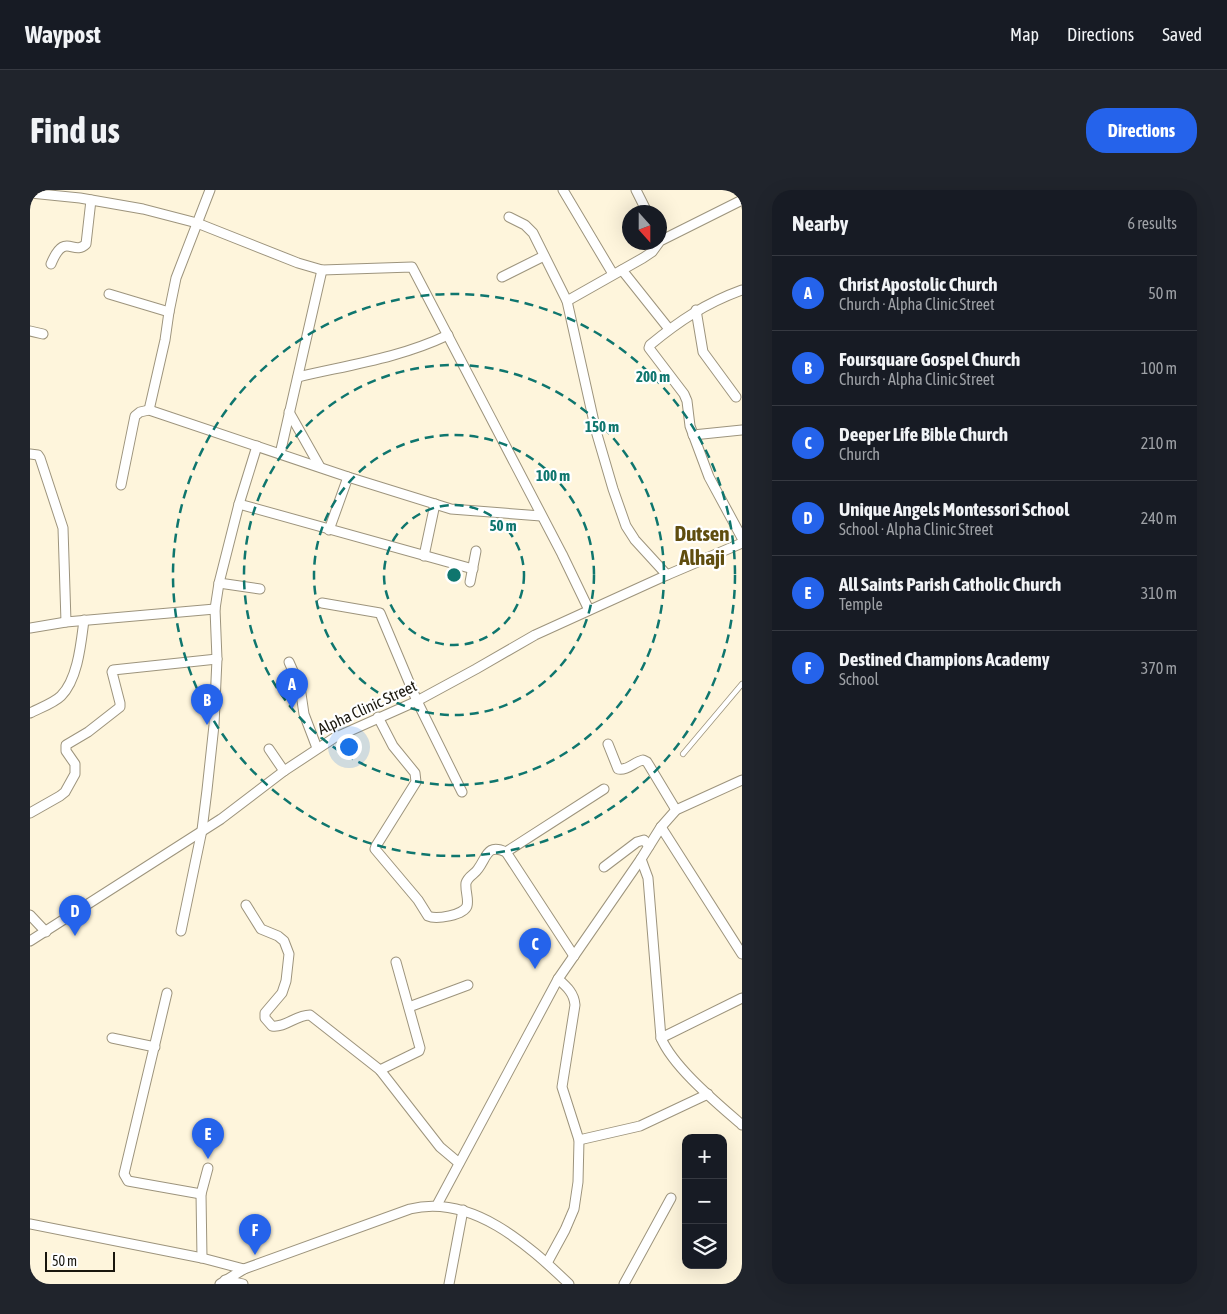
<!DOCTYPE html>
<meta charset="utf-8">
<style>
:root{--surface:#171b24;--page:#20242c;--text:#f1f3f6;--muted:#9ea1a6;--line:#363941;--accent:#2563eb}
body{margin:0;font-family:"Asap Condensed",sans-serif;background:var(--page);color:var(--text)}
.controls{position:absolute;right:15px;bottom:15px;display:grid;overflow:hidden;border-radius:10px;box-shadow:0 5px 20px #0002}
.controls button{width:45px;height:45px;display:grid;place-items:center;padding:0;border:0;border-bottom:1px solid var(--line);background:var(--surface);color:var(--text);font:25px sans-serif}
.compass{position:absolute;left:592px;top:15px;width:45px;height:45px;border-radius:50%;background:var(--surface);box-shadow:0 5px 20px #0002;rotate:159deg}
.scale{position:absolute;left:15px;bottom:12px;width:70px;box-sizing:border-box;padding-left:5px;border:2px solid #19160d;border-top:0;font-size:14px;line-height:18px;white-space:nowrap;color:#19160d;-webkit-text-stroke:4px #fff;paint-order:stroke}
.you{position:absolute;left:318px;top:556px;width:18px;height:18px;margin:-12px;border:4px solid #fff;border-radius:50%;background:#1a73e8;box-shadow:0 0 0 8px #1a73e833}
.badge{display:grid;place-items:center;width:32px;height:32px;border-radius:50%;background:var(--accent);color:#fff;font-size:16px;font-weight:700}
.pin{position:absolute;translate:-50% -41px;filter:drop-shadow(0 1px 2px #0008)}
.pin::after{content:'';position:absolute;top:26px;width:18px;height:15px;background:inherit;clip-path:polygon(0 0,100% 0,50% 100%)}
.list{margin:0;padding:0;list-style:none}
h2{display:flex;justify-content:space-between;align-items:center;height:65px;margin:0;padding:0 20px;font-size:21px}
h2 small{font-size:16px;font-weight:400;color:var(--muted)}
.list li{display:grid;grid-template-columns:32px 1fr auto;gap:15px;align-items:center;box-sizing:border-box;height:75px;padding:0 20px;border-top:1px solid var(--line)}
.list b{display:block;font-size:19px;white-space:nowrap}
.list p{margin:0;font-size:16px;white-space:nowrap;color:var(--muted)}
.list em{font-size:16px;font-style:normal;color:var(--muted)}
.icon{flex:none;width:28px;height:28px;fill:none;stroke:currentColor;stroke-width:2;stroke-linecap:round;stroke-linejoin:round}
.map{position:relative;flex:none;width:712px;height:1094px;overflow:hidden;border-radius:20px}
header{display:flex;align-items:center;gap:30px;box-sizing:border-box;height:70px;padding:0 25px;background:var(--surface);border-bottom:1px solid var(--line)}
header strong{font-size:24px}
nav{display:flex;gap:28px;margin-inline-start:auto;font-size:18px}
.intro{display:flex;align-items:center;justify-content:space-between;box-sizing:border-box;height:120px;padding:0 30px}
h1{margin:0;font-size:35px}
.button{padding:12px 22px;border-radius:20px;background:var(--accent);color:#fff;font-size:18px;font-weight:700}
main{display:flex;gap:30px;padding:0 30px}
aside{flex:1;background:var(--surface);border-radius:20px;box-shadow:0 5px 20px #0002}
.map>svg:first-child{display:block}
</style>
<header>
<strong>Waypost</strong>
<nav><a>Map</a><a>Directions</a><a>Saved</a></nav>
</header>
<div class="intro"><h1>Find us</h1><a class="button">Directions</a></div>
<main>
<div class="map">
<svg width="712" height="1094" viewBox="0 0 712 1094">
<rect width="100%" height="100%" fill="#fef5dc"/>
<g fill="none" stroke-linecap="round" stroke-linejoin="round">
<g stroke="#9d947d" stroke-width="6">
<path id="service" d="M653 564 712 494"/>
</g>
<g stroke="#9d947d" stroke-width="11">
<g id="minor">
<path d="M533 0 583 84"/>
<path d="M606 0 617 22"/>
<path d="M0 3 50 8 113 19 167 33 268 73 292 80 382 77 532 364 559 420"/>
<path d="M479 27 495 35 503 43 537 111 566 241 583 299 596 336 605 350 637 385"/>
<path d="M21 74C35 40 43 67 56 54L61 10"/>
<path d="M592 80 639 139"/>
<path d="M472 87 514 66"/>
<path d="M712 100C676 113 649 131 620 155L619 158 654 204 657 211 660 236 679 287 712 348"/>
<path d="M79 104 139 122"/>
<path d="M537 111 613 68 622 62 630 51 712 10"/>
<path d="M666 120 673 162 706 207"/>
<path d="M0 141 13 144"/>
<path d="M268 187C319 175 370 168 418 145"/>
<path d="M119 220 135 150 139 122 146 88 180 0"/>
<path d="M259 222 290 277"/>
<path d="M663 245 712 240"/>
<path d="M0 264 8 265 10 268 33 338 36 432"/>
<path d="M250 264 292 80"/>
<path d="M91 295 105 226 110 222 119 220 318 287 421 319 511 326"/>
<path d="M209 314 443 379"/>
<path d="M299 340 318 287"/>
<path d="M394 366 405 314"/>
<path d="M440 392 446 361"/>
<path d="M189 393 230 399"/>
<path d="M292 413 350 423 387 511 432 602"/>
<path d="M0 438 36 432 185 419"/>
<path d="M259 472 270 497 274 524 287 558"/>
<path d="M0 523C10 518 24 513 31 506 48 489 51 453 54 430"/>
<path d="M348 527 363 556 385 583 386 592 346 656 345 659 388 710 398 726C406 730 434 725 437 716 439 709 435 701 436 693 438 686 445 684 448 679 457 667 457 653 476 662L544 766"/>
<path d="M578 554 588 579C597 581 604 572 613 570L617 572 646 620"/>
<path d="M239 559 254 581"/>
<path d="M0 623 30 606 35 602 45 584V574L36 561V555L58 542 90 517V513L82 482 83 480 187 469"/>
<path d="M631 637 712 764"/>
<path d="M476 662 574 599"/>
<path d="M611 669 618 688 631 848C644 878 687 913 712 935"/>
<path d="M574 677 607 652 614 650 619 656"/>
<path d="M216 715 231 739 248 746 254 751 259 764 256 791 252 803 235 823V828L242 836C255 838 266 825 280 825L350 880 410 957 429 973"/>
<path d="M0 725 16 742"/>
<path d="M151 741 172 640 177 600 184 535 187 469 185 419 189 393 209 314 227 256"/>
<path d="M0 751 191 629 254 581 304 548 387 511 446 479 505 445 637 385 712 353"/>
<path d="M137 803 94 984 98 991 171 1004"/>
<path d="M379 817 438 795"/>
<path d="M82 848 125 857"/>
<path d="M631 848 712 808"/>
<path d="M350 880 389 861 390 858 366 772"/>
<path d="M549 950 610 936 678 904"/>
<path d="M407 1015 528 789 611 669 631 637 646 620 712 590"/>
<path d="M0 1034 172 1068 214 1079"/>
<path d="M172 1068 171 1004 178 978"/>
<path d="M517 1073 535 1040 544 1019 548 992 549 950 532 897 545 815C544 803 537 797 528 789"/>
<path d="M195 1090 213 1094"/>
<path d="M190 1094 214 1079 380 1019C442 1004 497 1054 539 1094"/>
<path d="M419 1094 433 1020"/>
<path d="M594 1094 641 1008"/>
</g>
</g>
<use href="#service" stroke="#fff" stroke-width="4.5"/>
<use href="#minor" stroke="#fff" stroke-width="9"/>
</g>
<g fill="none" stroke="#0f766e" stroke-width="2.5" stroke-dasharray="9 6">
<circle cx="424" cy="385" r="70"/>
<circle cx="424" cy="385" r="140"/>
<circle cx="424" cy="385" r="210"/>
<circle cx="424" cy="385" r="281"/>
</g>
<g text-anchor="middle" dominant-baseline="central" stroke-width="4.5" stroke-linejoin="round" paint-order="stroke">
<g font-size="16" fill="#19160d" stroke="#fff">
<text transform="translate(337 517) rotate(-25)">Alpha Clinic Street</text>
</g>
<g font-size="21" font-weight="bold" fill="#5f4d0f" stroke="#fff">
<text x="672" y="343">Dutsen<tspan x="672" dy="24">Alhaji</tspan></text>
</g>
</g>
<circle cx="424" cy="385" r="8" fill="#0f766e" stroke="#fff" stroke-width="2.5"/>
<g font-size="15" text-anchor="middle" font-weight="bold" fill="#0f766e" stroke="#fff" stroke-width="4.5" stroke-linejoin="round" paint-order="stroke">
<text x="623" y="192">200 m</text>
<text x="572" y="242">150 m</text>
<text x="523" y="291">100 m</text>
<text x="473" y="341">50 m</text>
</g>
</svg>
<div class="controls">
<button>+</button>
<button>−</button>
<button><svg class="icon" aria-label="layers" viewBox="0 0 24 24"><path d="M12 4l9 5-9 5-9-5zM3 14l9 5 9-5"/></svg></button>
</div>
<svg class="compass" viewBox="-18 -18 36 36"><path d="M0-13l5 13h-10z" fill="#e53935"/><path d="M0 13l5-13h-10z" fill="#9ea1a6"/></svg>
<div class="scale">50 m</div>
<div class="you"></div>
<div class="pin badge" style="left:262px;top:519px">A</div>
<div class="pin badge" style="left:177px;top:535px">B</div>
<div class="pin badge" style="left:505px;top:779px">C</div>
<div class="pin badge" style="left:45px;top:746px">D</div>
<div class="pin badge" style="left:178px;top:969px">E</div>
<div class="pin badge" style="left:225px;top:1065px">F</div>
</div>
<aside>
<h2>Nearby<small>6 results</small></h2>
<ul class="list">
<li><span class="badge">A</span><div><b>Christ Apostolic Church</b><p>Church · Alpha Clinic Street</p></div><em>50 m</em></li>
<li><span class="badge">B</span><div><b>Foursquare Gospel Church</b><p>Church · Alpha Clinic Street</p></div><em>100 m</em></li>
<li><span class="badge">C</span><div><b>Deeper Life Bible Church</b><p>Church</p></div><em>210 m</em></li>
<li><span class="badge">D</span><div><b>Unique Angels Montessori School</b><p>School · Alpha Clinic Street</p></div><em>240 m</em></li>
<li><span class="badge">E</span><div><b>All Saints Parish Catholic Church</b><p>Temple</p></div><em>310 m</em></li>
<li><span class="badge">F</span><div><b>Destined Champions Academy</b><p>School</p></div><em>370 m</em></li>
</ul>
</aside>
</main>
